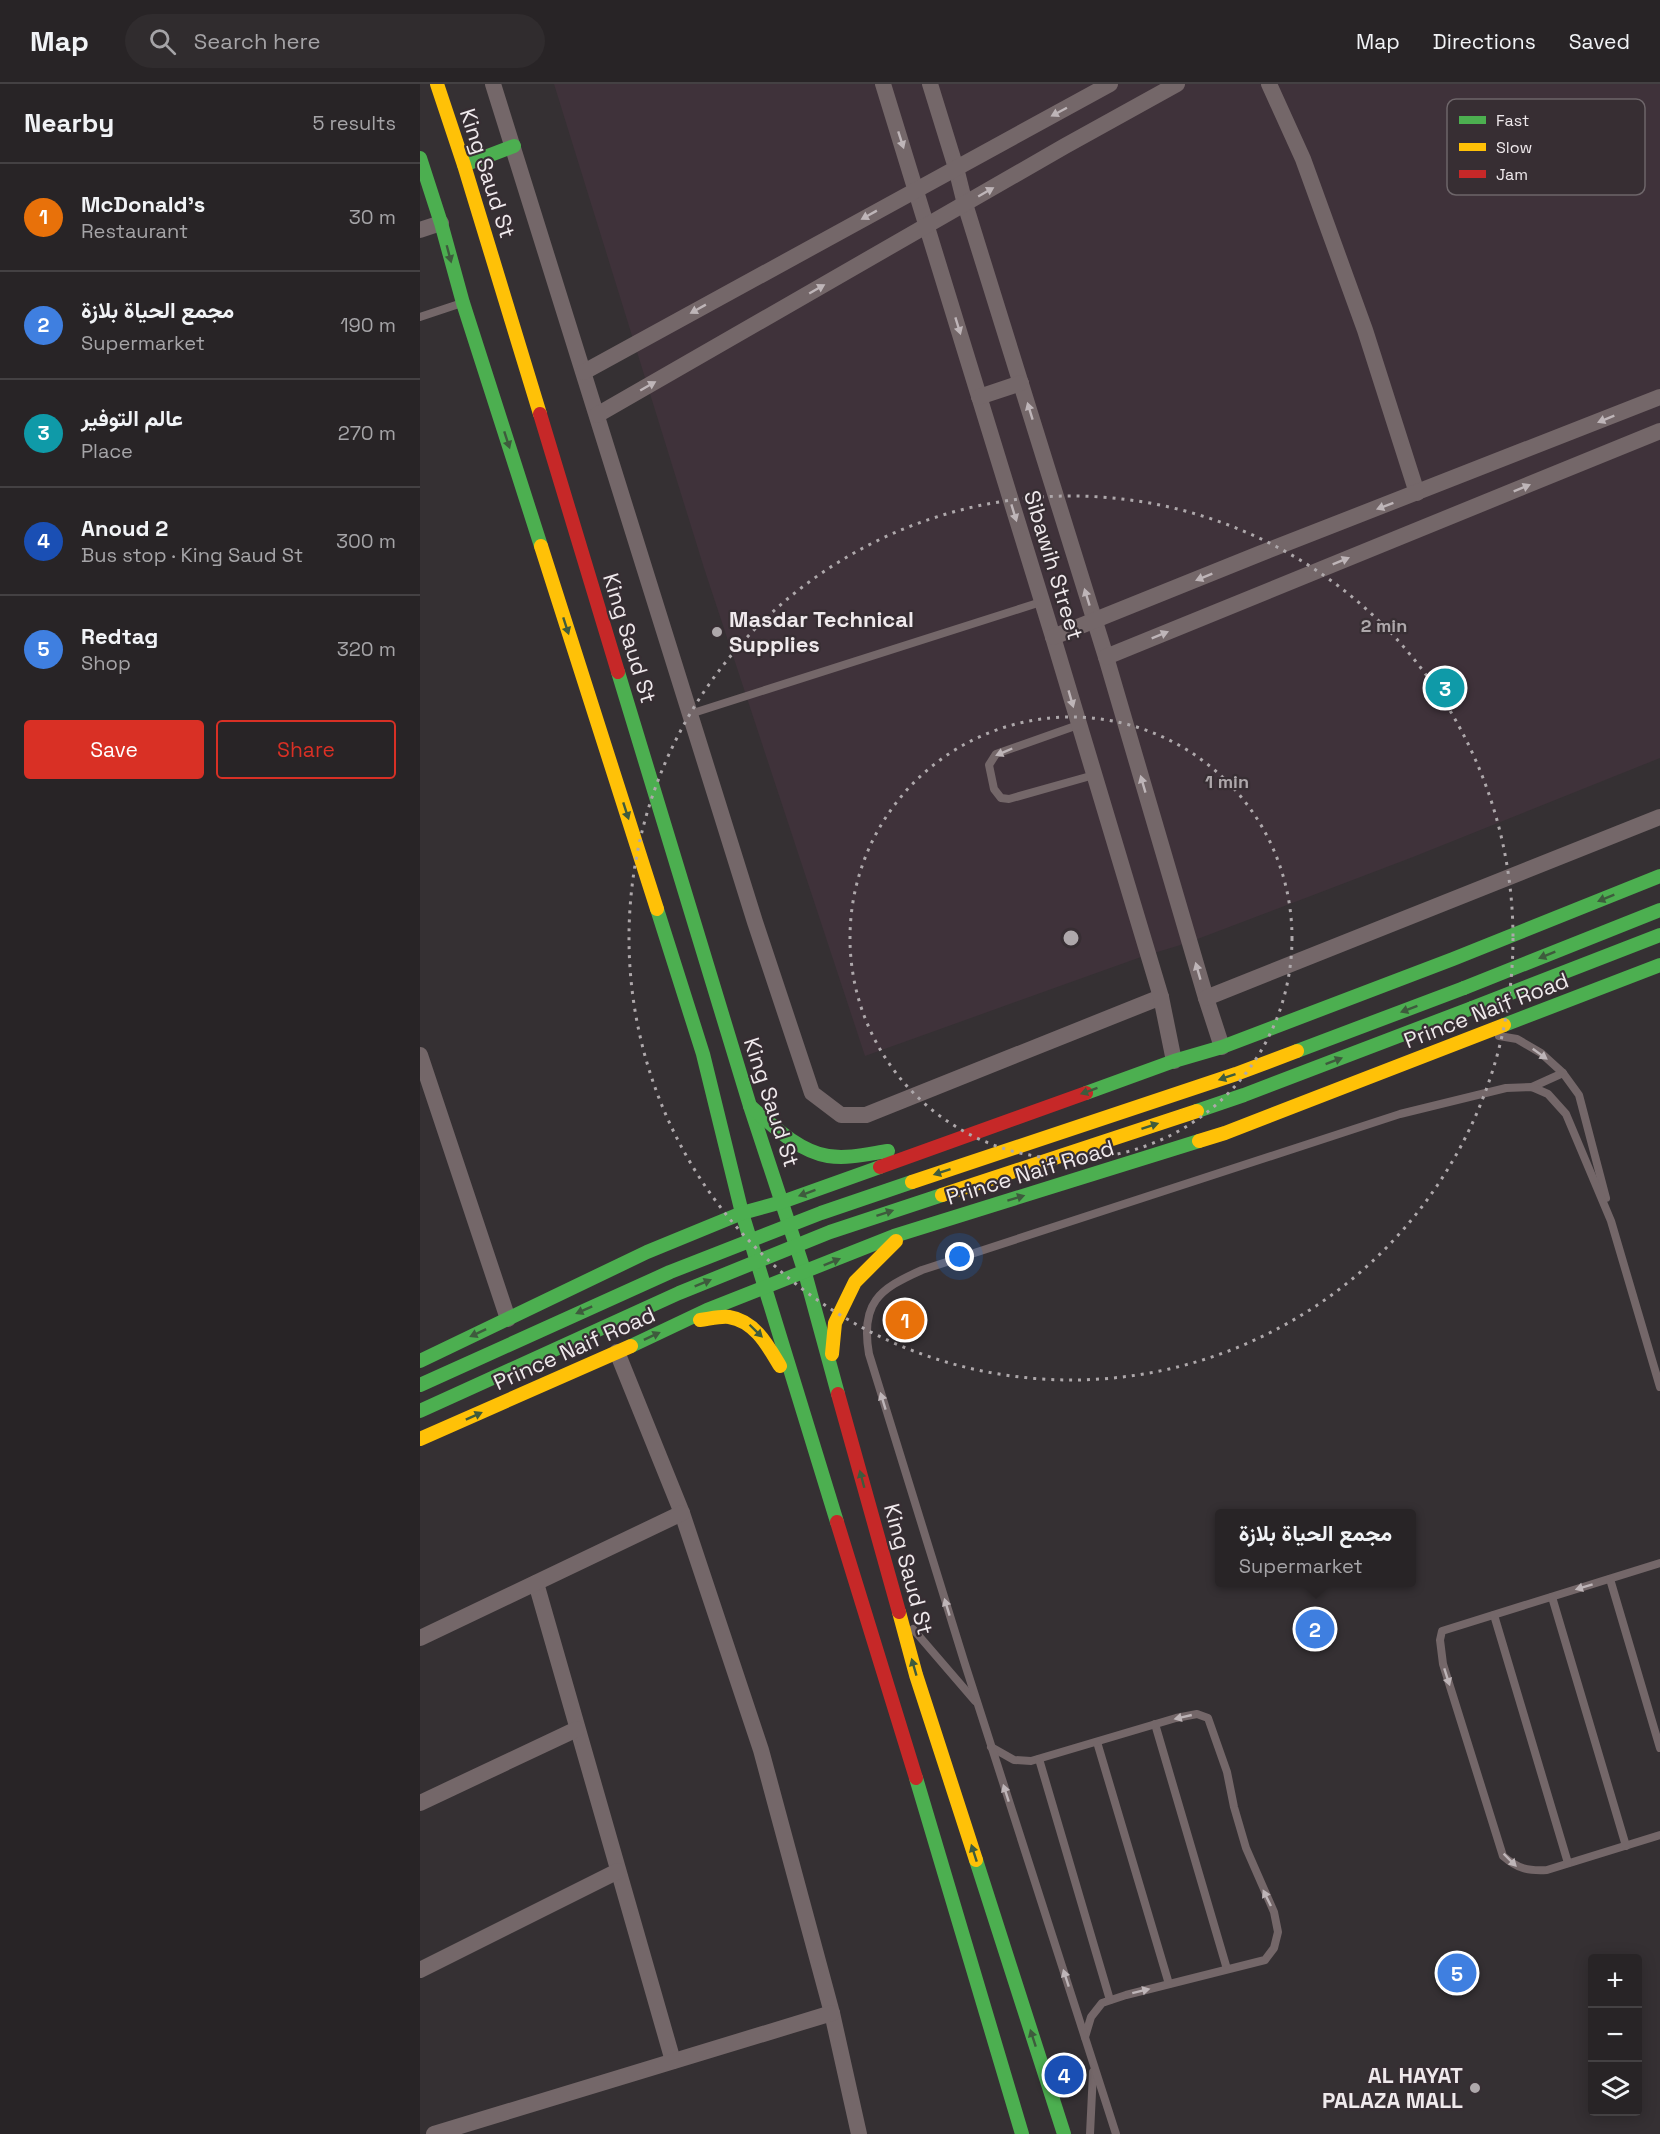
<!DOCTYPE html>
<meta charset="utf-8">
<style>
:root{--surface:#282426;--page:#302c2e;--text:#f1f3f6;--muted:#a5a4a7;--line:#444143;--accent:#d93025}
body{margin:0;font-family:"Space Grotesk",Vazirmatn,sans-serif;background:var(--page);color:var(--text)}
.controls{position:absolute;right:18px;bottom:18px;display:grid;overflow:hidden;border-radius:6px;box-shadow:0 3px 15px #0003}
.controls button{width:54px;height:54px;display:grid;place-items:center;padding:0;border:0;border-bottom:2px solid var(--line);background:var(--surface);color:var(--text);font:30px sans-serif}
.you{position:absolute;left:540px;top:1173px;width:21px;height:21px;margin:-15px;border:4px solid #fff;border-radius:50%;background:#1a73e8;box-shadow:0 0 0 9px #1a73e833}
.badge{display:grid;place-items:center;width:39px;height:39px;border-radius:50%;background:var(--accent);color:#fff;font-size:20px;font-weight:700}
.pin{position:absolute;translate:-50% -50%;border:3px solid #fff;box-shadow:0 2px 6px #0006}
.popup{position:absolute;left:795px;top:1425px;width:201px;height:78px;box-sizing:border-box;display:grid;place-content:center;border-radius:6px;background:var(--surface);filter:drop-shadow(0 2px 4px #0005);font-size:20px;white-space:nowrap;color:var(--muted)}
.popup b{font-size:22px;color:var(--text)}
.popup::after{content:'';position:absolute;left:50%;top:100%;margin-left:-12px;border:12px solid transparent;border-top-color:var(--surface)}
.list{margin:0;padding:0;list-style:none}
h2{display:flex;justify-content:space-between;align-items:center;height:78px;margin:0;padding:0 24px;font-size:26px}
h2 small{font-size:20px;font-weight:400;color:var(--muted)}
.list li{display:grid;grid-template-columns:39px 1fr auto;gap:18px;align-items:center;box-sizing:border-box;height:108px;padding:0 24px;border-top:2px solid var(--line)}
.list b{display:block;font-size:22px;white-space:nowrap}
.list p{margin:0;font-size:20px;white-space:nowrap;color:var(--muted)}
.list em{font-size:20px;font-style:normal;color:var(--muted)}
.actions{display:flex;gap:12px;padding:18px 24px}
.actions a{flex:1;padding:14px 0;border:2px solid var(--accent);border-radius:6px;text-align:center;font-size:21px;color:var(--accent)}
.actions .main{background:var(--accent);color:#fff}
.icon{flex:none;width:33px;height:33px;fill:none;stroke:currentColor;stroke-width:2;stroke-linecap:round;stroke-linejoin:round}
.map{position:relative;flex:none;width:1240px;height:2050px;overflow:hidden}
header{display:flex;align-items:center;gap:36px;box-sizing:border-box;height:84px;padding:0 30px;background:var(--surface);border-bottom:2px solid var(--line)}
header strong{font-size:28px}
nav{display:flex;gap:33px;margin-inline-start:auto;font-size:21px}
.search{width:420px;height:54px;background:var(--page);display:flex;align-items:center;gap:15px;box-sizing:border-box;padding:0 21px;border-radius:33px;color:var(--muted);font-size:22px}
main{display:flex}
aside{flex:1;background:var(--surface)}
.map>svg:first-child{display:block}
</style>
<header>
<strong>Map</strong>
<div class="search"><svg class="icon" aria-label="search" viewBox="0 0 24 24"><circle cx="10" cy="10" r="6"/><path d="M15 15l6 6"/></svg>Search here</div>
<nav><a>Map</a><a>Directions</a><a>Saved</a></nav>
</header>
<main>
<aside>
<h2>Nearby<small>5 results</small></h2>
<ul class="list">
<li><span class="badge" style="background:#e8710a">1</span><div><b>McDonald's</b><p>Restaurant</p></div><em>30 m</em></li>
<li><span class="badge" style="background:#3f7fe0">2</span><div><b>مجمع الحياة بلازة</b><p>Supermarket</p></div><em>190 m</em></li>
<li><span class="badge" style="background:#0f9aa8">3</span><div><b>عالم التوفير</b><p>Place</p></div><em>270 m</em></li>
<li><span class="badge" style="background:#1a4fb4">4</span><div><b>Anoud 2</b><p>Bus stop · King Saud St</p></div><em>300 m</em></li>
<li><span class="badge" style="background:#3f7fe0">5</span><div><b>Redtag</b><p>Shop</p></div><em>320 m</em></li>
</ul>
<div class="actions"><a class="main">Save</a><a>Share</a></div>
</aside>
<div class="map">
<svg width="1240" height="2050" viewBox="0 0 1240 2050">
<rect width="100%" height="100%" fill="#353033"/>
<path fill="#3f323a" d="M134 0H1240V674L993 773 767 859 721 873 445 972 284 484Z"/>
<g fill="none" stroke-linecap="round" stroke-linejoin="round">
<g stroke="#746769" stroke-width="8">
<path d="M0 233 39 220"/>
<path d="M270 630 621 518"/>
<path d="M658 641 576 670 569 681 574 705 581 714 589 715 674 691"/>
<path d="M1079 952 1097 955 1121 969 1143 989 1159 1011 1186 1114"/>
<path d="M1112 1003 1143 989"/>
<path d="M1240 1479 1022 1547 1020 1556 1023 1580 1083 1772C1098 1785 1108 1787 1127 1786L1240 1751"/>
<path d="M1190 1495 1240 1664"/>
<path d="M1132 1513 1206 1762"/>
<path d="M1074 1531 1148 1779"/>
<path d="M493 1545 555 1617"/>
<path d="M735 1640 807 1885"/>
<path d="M677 1658 749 1900"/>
<path d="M571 1663 594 1676 611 1677 756 1634 777 1630 788 1634 807 1688 814 1723 826 1764 854 1828 858 1848 854 1864 845 1876 706 1911 682 1919 671 1933 665 1953"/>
<path d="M619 1675 690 1916"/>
<path d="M670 2050 673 1988"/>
<path d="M696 2050 544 1577 449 1270C440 1219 459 1205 502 1186L980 1030 1086 1004 1112 1003 1128 1010 1146 1030 1191 1137 1240 1303"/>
</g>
<g stroke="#746769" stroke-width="16">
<path d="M73 0 335 838 392 1009 421 1031H446L741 913"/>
<path d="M463 0 633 553 741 913 754 977"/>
<path d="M510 0 536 84 545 120 686 573 786 914 802 963"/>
<path d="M849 0 883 75 945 246 997 409"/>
<path d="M0 146 21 139"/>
<path d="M164 288 690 0"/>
<path d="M559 313 601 299"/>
<path d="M177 331 645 62 757 0"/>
<path d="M633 553 839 470 1240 313"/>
<path d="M686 573 1240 347"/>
<path d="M786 914 1240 733"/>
<path d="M0 971 88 1235"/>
<path d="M197 1268 262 1429 341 1666 412 1929 439 2050"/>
<path d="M116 1499 253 1977"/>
<path d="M0 1554 262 1429"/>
<path d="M0 1719 157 1645"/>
<path d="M0 1886 198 1787"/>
<path d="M14 2050 412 1929"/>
</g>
<g stroke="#4caf50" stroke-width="14">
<path d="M0 74 21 139 43 219 121 462"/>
<path d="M44 81 94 62"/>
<path d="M198 588 330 1022 385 1189 418 1310"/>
<path d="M237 825 283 970 322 1129 417 1438"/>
<path d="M1044 904 1240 826"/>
<path d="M1052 924 1240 851"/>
<path d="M1084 941 1240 881"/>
<path d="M666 1009 754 977 802 963 1033 875 1240 792"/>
<path d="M330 1022C352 1041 378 1067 408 1072 428 1075 448 1070 468 1067"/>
<path d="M211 1262 287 1226 474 1152 779 1057"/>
<path d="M0 1277 227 1168 322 1129 362 1118 460 1083"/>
<path d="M496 1694 602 2050"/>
<path d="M556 1776 644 2050"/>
</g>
<g stroke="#ffc107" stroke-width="14">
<path d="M17 0 44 81 120 330"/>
<path d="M121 462 237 825"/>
<path d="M779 1057 805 1049 1084 941"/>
<path d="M280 1236C289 1235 300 1232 309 1233 335 1237 348 1262 360 1282"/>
<path d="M412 1270 415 1239 435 1198 476 1157"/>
<path d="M0 1355 211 1262"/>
<path d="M479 1528 496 1591 556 1776"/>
</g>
<g stroke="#c62828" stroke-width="14">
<path d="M120 330 198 588"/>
<path d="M460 1083 666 1009"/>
<path d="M418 1310 479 1528"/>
<path d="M417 1438 496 1694"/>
</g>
<g stroke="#4caf50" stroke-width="14">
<path d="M877 967 1044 904"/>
<path d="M777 1027 824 1011 1052 924"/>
<path d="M0 1301 250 1188 401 1129 492 1098"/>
<path d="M0 1327 259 1209 410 1148 522 1111"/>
</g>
<g stroke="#ffc107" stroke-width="14">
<path d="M492 1098 816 990 877 967"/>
<path d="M522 1111 777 1027"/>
</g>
</g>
<defs><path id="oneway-solid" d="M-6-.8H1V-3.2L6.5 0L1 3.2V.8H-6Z" transform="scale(1.5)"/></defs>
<g fill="#beb5b8">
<use href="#oneway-solid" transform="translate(639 28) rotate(152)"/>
<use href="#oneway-solid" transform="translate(481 56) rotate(72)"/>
<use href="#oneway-solid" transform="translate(566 108) rotate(-30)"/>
<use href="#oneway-solid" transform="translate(449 131) rotate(151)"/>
<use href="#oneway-solid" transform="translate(397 205) rotate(-30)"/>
<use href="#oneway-solid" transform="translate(278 225) rotate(151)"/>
<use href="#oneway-solid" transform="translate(538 242) rotate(73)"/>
<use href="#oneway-solid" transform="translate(228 302) rotate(-30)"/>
<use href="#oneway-solid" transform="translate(610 327) rotate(-107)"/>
<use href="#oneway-solid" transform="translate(1186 335) rotate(158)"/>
<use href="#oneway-solid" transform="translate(1102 404) rotate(-22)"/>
<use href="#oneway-solid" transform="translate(965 422) rotate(159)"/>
<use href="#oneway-solid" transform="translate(594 429) rotate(73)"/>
<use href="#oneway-solid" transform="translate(921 477) rotate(-22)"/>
<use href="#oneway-solid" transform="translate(784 493) rotate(158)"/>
<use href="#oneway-solid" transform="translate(667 513) rotate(-107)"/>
<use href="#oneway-solid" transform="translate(740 551) rotate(-22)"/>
<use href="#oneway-solid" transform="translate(651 615) rotate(74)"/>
<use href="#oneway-solid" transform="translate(584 668) rotate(157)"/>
<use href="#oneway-solid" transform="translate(723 700) rotate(-106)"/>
<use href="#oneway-solid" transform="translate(778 887) rotate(-106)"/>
<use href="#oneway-solid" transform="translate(1120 970) rotate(36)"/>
<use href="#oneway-solid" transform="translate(463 1317) rotate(-107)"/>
<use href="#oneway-solid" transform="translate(1164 1503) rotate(163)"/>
<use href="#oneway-solid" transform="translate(527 1523) rotate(-107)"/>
<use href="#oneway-solid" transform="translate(1027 1593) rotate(72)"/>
<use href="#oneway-solid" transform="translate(763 1633) rotate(167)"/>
<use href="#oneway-solid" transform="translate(586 1709) rotate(-108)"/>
<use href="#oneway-solid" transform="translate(1090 1776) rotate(45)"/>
<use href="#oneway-solid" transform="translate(847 1814) rotate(-116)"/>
<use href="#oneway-solid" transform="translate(646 1894) rotate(-108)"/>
<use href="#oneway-solid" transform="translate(721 1907) rotate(-14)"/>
</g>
<g fill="#3e5b3d">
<use href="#oneway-solid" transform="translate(29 170) rotate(75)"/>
<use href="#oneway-solid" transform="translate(87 356) rotate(72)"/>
<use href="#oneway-solid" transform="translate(146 542) rotate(72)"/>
<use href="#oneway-solid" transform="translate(206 727) rotate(72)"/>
<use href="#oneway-solid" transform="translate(1186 814) rotate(158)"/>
<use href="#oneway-solid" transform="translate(1127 871) rotate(158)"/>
<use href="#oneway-solid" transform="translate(989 925) rotate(159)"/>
<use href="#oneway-solid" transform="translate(914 977) rotate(-21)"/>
<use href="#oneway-solid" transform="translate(807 993) rotate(161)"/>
<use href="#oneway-solid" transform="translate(669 1007) rotate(160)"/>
<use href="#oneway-solid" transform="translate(730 1042) rotate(-18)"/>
<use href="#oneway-solid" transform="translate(522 1088) rotate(162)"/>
<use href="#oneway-solid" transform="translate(387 1109) rotate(160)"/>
<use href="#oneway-solid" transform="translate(596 1114) rotate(-17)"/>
<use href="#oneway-solid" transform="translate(465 1129) rotate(-18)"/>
<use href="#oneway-solid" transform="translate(412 1178) rotate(-22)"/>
<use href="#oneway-solid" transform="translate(283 1199) rotate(-22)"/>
<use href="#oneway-solid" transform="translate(164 1226) rotate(156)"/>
<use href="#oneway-solid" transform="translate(336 1247) rotate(44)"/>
<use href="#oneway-solid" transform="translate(58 1249) rotate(155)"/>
<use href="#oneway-solid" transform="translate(232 1252) rotate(-25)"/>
<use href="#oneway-solid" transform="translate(54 1332) rotate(-24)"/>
<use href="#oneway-solid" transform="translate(442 1395) rotate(-105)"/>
<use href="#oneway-solid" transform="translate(494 1583) rotate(-106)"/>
<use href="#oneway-solid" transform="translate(554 1769) rotate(-108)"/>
<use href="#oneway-solid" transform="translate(613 1954) rotate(-108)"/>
</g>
<g fill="none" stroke="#aea8ab" stroke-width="3" stroke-dasharray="3 6">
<circle cx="651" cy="854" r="221"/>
<circle cx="651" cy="854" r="442"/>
</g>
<g fill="#aea8ab" stroke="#372e33" stroke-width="2">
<circle cx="297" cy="548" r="6"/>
<circle cx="1055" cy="2004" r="6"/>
</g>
<g text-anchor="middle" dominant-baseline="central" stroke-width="4.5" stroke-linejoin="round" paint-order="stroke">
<g font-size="22" fill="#efe9ec" stroke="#372e33">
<text transform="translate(68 89) rotate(72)">King Saud St</text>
<text transform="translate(634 481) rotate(73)">Sibawih Street</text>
<text transform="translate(210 554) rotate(73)">King Saud St</text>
<text transform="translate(1066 926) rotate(-21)">Prince Naif Road</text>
<text transform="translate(352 1018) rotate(72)">King Saud St</text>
<text transform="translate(610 1088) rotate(-17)">Prince Naif Road</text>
<text transform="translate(154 1264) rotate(-24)">Prince Naif Road</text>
<text transform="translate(489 1485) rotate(75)">King Saud St</text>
</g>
<g font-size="22" font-weight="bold" fill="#efe9ec" stroke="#372e33" text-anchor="start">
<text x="309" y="535">Masdar Technical<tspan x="309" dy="25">Supplies</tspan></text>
<text x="1043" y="1991" text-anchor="end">AL HAYAT<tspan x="1043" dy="25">PALAZA MALL</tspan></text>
</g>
</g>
<rect x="1027" y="15" width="198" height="96" rx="9" fill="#372e33" stroke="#6e666a" stroke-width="1.5"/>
<rect x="1039" y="32" width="27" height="8" fill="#4caf50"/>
<rect x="1039" y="59" width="27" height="8" fill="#ffc107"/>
<rect x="1039" y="86" width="27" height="8" fill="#c62828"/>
<g font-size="16" fill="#efe9ec">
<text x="1076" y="42">Fast</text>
<text x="1076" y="69">Slow</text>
<text x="1076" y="96">Jam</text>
</g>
<circle cx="651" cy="854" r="9" fill="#aea8ab" stroke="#372e33" stroke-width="3"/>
<g font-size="18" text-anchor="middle" font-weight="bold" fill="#aea8ab" stroke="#372e33" stroke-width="4.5" stroke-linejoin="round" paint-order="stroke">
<text x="964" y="548">2 min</text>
<text x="807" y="704">1 min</text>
</g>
</svg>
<div class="controls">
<button>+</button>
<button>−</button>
<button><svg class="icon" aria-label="layers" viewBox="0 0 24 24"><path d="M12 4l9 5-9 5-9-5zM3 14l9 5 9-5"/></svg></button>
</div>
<div class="you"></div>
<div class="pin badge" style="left:485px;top:1236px;background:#e8710a">1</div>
<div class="pin badge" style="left:895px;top:1545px;background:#3f7fe0">2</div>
<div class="popup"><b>مجمع الحياة بلازة</b>Supermarket</div>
<div class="pin badge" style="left:1025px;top:604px;background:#0f9aa8">3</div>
<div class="pin badge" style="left:644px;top:1991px;background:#1a4fb4">4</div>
<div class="pin badge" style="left:1037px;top:1889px;background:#3f7fe0">5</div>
</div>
</main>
